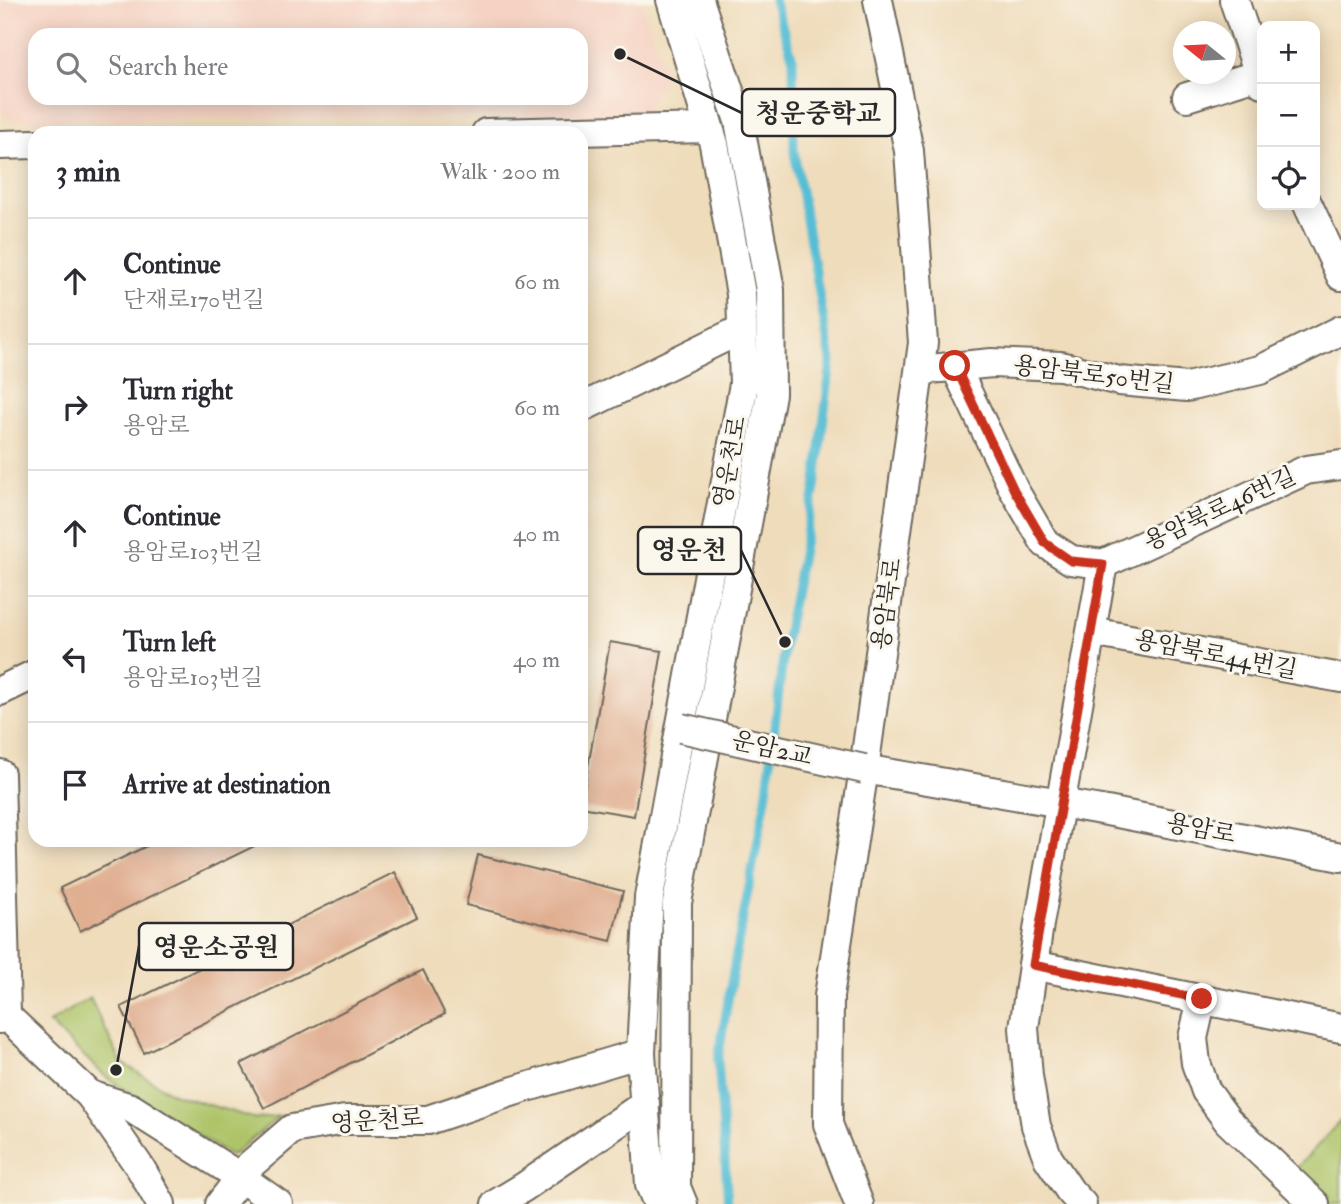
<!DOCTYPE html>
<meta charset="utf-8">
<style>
:root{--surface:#fff;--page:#f7f7f7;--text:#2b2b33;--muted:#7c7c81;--line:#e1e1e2}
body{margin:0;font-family:"IM FELL Double Pica","Noto Serif KR",serif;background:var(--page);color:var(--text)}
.controls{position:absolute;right:21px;top:21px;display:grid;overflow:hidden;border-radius:14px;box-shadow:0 4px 18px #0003}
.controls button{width:63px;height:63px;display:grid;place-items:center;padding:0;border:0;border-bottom:2px solid var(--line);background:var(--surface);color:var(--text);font:35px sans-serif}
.compass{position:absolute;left:1173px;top:21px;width:63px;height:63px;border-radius:50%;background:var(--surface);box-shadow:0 4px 18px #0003;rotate:288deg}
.stop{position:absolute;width:21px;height:21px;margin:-16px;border:5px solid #c8321e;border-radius:50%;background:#fff}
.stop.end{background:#c8321e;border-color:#fff;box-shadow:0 2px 7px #0008}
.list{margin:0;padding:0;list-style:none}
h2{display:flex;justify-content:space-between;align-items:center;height:91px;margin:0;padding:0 28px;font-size:30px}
h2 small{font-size:23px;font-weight:400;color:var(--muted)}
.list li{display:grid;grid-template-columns:46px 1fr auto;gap:21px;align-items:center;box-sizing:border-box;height:126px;padding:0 28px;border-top:2px solid var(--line)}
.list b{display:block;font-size:26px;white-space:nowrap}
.list p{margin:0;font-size:23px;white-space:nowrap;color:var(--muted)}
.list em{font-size:23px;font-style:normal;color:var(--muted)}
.icon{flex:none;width:38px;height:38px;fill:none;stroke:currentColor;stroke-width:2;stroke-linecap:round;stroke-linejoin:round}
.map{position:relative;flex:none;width:1341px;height:1204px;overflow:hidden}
.search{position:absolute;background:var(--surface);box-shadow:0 4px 18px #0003;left:28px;top:28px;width:560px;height:77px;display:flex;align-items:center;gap:18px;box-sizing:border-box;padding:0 24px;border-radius:21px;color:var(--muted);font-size:26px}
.panel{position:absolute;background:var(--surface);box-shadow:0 4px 18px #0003;left:28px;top:126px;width:560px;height:721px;border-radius:21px}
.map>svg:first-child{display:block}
</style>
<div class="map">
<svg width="1341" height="1204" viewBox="0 0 1341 1204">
<rect width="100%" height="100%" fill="#fbf7ec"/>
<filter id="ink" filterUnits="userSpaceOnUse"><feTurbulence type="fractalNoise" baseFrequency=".0143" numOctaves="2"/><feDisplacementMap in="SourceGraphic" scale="14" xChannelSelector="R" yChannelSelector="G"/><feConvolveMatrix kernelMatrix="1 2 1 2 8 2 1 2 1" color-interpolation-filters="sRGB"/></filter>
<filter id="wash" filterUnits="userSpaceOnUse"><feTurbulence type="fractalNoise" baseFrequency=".00686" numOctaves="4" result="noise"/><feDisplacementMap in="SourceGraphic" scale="28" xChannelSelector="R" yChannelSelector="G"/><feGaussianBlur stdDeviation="1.57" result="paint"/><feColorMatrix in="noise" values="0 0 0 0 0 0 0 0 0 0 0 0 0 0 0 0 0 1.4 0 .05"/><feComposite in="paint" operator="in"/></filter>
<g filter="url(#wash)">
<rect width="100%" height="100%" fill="#efdcbb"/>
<path fill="#f5d2c2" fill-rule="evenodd" d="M0 0H641L666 73 643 115 10 121 0 111ZM35 35H581V98H35Z"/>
<g fill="#adc469" stroke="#6c784a" stroke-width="2">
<path d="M90 998 121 1062 173 1094 256 1119 280 1116 231 1156 107 1078 49 1023Z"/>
<path d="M1341 1120V1204H1329L1295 1170Z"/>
</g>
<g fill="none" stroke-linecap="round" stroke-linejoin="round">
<path stroke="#57bed4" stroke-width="9" d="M728 1204 718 1059 736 954 766 798 785 642 815 488 831 361 794 151 793 59 774 0"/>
</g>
<g id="blocks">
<g fill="#e0ae90">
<path d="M32 446H35V477H33Z"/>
<path d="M610 642 662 651 634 816 581 807Z"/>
<path d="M159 840H267L80 931 60 888Z"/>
<path d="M478 855 623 891 611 941 466 905Z"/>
<path d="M395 872 417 917 144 1053 121 1007Z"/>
<path d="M423 970 445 1014 264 1108 241 1064Z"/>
</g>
</g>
</g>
<g filter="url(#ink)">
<use href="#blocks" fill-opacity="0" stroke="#70695d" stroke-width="2"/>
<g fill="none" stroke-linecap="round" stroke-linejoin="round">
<g stroke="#70695d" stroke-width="32">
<g id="minor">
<path d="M1234 0 1262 83"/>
<path d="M1187 97 1259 74"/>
<path d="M486 133 709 128"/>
<path d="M0 145 35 144"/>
<path d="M1308 205 1341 276"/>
<path d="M955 366 1014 490 1045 543 1071 560 1103 564"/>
<path d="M920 370 992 363 1061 366 1119 381 1187 387 1260 370 1341 330"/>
<path d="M581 408 742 329"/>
<path d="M1103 564 1306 470 1341 465"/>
<path d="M1092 632 1341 678"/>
<path d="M0 691 35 674"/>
<path d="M864 769 1107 811 1341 857"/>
<path d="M0 774 6 1015 0 1019"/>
<path d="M1033 965 1341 1028"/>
<path d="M1202 999 1193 1038 1196 1063 1206 1091 1228 1121 1315 1204"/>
<path d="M0 1010 90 1095 141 1169 161 1204"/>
<path d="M90 1095 131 1108 240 1177 278 1204"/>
<path d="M220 1204 250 1165 292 1129 345 1120H428L514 1091 641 1053"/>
<path d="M496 1204 524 1187 645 1104"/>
<path d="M658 1204 650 1185 641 1053 649 897 744 384 741 294 714 144 671 0"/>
<path d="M683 1204 676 1187 677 903 771 394 770 290 739 121 699 0"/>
<path d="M859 1204 828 1124 829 996 864 769 923 343 909 151 878 0"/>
<path d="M1082 1204 1070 1191 1048 1158 1036 1126 1028 1076 1024 1028 1039 924 1103 564"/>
</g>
</g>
<use href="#minor" stroke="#fff" stroke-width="28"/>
<g stroke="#70695d" stroke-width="32" stroke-linecap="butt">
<path id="minor-bridge" d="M681 728 864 769"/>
</g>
<use href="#minor-bridge" stroke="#fff" stroke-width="28"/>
</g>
</g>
<g fill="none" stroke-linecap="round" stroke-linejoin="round" filter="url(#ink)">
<path stroke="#c8321e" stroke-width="9" d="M955 366 1014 490 1045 543 1071 561 1103 564 1033 965 1202 999"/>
</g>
<g text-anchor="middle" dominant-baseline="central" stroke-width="6" stroke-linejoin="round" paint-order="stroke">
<g font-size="24" fill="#2b2b2b" stroke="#fbf7ec">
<text transform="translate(1094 375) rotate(7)">용암북로50번길</text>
<text transform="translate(730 462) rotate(-80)">영운천로</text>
<text transform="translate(1220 509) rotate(-25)">용암북로46번길</text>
<text transform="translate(887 604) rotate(-82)">용암북로</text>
<text transform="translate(1216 655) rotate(11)">용암북로44번길</text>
<text transform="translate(772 749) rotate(13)">운암2교</text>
<text transform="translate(1201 829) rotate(11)">용암로</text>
<text transform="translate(377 1121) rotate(-4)">영운천로</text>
</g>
</g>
<path fill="none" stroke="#2b2b2b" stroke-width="2.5" d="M620 54L742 113M785 642L741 550M116 1070L139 946"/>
<g fill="#2b2b2b" stroke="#fbf7ec" stroke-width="2.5">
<circle cx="620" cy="54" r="7"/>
<circle cx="785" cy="642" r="7"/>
<circle cx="116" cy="1070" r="7"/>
</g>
<g fill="#fbf7ec" stroke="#2b2b2b" stroke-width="2.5">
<rect x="742" y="89" width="153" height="47" rx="7"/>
<rect x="638" y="527" width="103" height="47" rx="7"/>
<rect x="139" y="923" width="154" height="47" rx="7"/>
</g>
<g font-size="26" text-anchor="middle" font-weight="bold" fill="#2b2b2b">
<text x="818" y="122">청운중학교</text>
<text x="689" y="559">영운천</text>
<text x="216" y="956">영운소공원</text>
</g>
</svg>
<div class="controls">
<button>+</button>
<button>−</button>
<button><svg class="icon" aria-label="locate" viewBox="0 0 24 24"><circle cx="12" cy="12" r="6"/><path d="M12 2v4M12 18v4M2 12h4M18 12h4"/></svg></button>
</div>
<svg class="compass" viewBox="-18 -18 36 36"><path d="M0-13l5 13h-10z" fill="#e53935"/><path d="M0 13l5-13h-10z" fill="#7c7c81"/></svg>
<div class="stop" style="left:955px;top:366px"></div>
<div class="stop end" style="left:1202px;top:999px"></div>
<div class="search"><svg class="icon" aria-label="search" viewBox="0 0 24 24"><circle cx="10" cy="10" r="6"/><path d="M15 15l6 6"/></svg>Search here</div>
<section class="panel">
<h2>3 min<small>Walk · 200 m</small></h2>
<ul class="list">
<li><svg class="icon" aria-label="ahead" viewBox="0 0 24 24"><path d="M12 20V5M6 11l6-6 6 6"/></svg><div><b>Continue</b><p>단재로170번길</p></div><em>60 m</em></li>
<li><svg class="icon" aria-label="right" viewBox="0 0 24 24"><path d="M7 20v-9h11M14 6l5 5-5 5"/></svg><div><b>Turn right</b><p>용암로</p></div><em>60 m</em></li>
<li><svg class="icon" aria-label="ahead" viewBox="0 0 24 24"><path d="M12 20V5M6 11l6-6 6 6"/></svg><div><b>Continue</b><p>용암로103번길</p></div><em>40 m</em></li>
<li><svg class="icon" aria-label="left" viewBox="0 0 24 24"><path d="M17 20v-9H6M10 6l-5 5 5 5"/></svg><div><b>Turn left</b><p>용암로103번길</p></div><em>40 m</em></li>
<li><svg class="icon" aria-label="arrive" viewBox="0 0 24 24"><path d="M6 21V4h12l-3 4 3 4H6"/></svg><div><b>Arrive at destination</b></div></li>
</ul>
</section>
</div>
